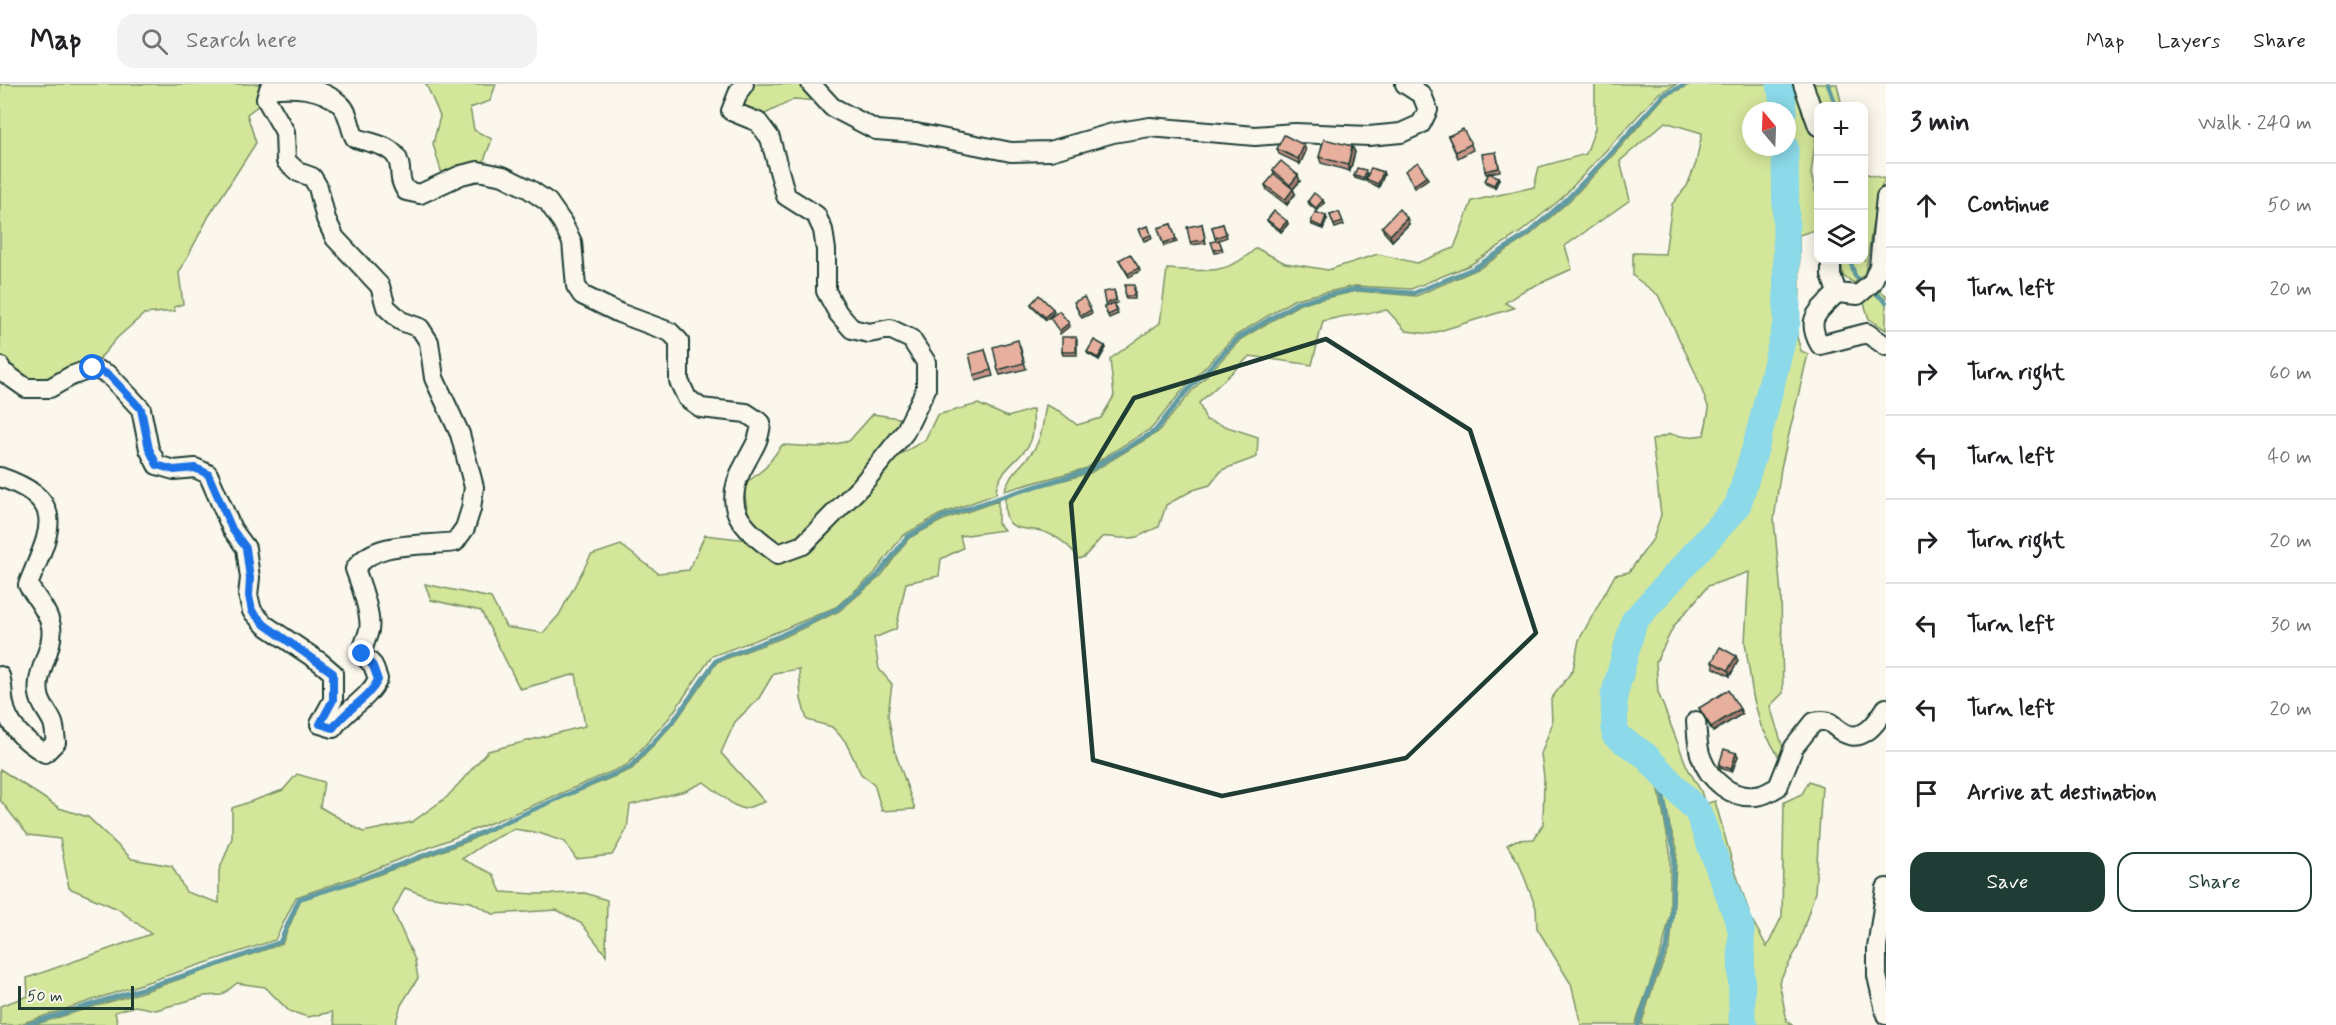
<!DOCTYPE html>
<meta charset="utf-8">
<style>
:root{--surface:#fff;--page:#f2f2f2;--text:#202124;--muted:#757577;--line:#e0e0e0;--accent:#1f3d34}
body{margin:0;font-family:Mynerve,sans-serif;background:var(--page);color:var(--text)}
.controls{position:absolute;right:18px;top:18px;display:grid;overflow:hidden;border-radius:12px;box-shadow:0 3px 15px #0003}
.controls button{width:54px;height:54px;display:grid;place-items:center;padding:0;border:0;border-bottom:2px solid var(--line);background:var(--surface);color:var(--text);font:30px sans-serif}
.compass{position:absolute;left:1742px;top:18px;width:54px;height:54px;border-radius:50%;background:var(--surface);box-shadow:0 3px 15px #0003;rotate:341deg}
.scale{position:absolute;left:18px;bottom:15px;width:116px;box-sizing:border-box;padding-left:6px;border:3px solid #1f3d34;border-top:0;font-size:16px;line-height:21px;white-space:nowrap;color:#1f3d34;-webkit-text-stroke:4px #fbf7ec;paint-order:stroke}
.stop{position:absolute;width:18px;height:18px;margin:-14px;border:4px solid #1a73e8;border-radius:50%;background:#fff}
.stop.end{background:#1a73e8;border-color:#fff;box-shadow:0 2px 6px #0008}
.list{margin:0;padding:0;list-style:none}
h2{display:flex;justify-content:space-between;align-items:center;height:78px;margin:0;padding:0 24px;font-size:26px}
h2 small{font-size:20px;font-weight:400;color:var(--muted)}
.list li{display:grid;grid-template-columns:39px 1fr auto;gap:18px;align-items:center;box-sizing:border-box;height:84px;padding:0 24px;border-top:2px solid var(--line)}
.list b{display:block;font-size:22px;white-space:nowrap}
.list em{font-size:20px;font-style:normal;color:var(--muted)}
.actions{display:flex;gap:12px;padding:18px 24px}
.actions a{flex:1;padding:14px 0;border:2px solid var(--accent);border-radius:18px;text-align:center;font-size:21px;color:var(--accent)}
.actions .main{background:var(--accent);color:#fff}
.icon{flex:none;width:33px;height:33px;fill:none;stroke:currentColor;stroke-width:2;stroke-linecap:round;stroke-linejoin:round}
.map{position:relative;flex:none;width:1886px;height:941px;overflow:hidden}
header{display:flex;align-items:center;gap:36px;box-sizing:border-box;height:84px;padding:0 30px;background:var(--surface);border-bottom:2px solid var(--line)}
header strong{font-size:28px}
nav{display:flex;gap:33px;margin-inline-start:auto;font-size:21px}
.search{width:420px;height:54px;background:var(--page);display:flex;align-items:center;gap:15px;box-sizing:border-box;padding:0 21px;border-radius:18px;color:var(--muted);font-size:22px}
main{display:flex}
aside{flex:1;background:var(--surface)}
.map>svg:first-child{display:block}
</style>
<header>
<strong>Map</strong>
<div class="search"><svg class="icon" aria-label="search" viewBox="0 0 24 24"><circle cx="10" cy="10" r="6"/><path d="M15 15l6 6"/></svg>Search here</div>
<nav><a>Map</a><a>Layers</a><a>Share</a></nav>
</header>
<main>
<div class="map">
<svg width="1886" height="941" viewBox="0 0 1886 941">
<rect width="100%" height="100%" fill="#fbf7ec"/>
<filter id="ink" filterUnits="userSpaceOnUse"><feTurbulence type="fractalNoise" baseFrequency=".0167" numOctaves="2"/><feDisplacementMap in="SourceGraphic" scale="12" xChannelSelector="R" yChannelSelector="G"/><feConvolveMatrix kernelMatrix="1 2 1 2 8 2 1 2 1" color-interpolation-filters="sRGB"/></filter>
<g filter="url(#ink)">
<g fill="#d4e69a" stroke="#7a9267" stroke-width="1.5">
<path d="M0 0H273L262 19 247 30 256 59 209 132 179 189 183 220 174 223 175 227 144 230 117 254 95 280 69 290 31 300 0 274Z"/>
<path d="M426 0H496L490 17 470 24 474 46 492 55 483 79 444 97 433 60 440 32Z"/>
<path d="M749 0H806L817 17 795 15 759 33 743 32 741 9Z"/>
<path d="M1595 0H1677L1659 9 1562 114 1521 148 1470 181 1411 205 1355 202 1295 215 1235 252 1181 308 1152 344 1087 384 1004 407C1010 388 1025 380 1035 364 1043 350 1043 336 1046 321L1059 327 1077 341 1101 334 1114 312 1110 275 1160 239 1167 185C1204 187 1227 192 1256 164L1285 179 1328 186 1378 170 1417 179 1454 164 1472 117 1534 103 1539 83 1586 70 1595 45Z"/>
<path d="M1691 0H1776L1780 27H1751V63H1781L1784 238 1752 363 1734 422 1630 537 1609 614 1612 655 1643 675 1656 690 1670 767V832L1663 862 1635 941H1581L1571 900 1537 844 1536 824 1519 779 1507 761 1516 756 1534 755 1543 740 1544 693 1541 670 1552 640 1551 615 1573 586 1579 556 1615 491 1629 488 1653 455 1661 431 1652 356 1670 350 1687 353 1704 351 1709 325 1695 288 1658 211 1633 192V169L1665 170 1672 120 1687 102 1696 79 1702 49 1665 38 1620 77 1630 116 1565 162 1572 185 1523 207 1505 219 1514 224 1430 250 1406 247 1387 226 1340 233 1323 237 1312 281 1250 272 1199 319 1206 336 1258 353 1257 373 1222 386 1210 401 1193 406 1166 421 1159 443C1152 445 1144 450 1137 453 1125 456 1113 452 1102 453L1084 473 1078 475C1072 462 1055 451 1041 447 1031 445 1015 446 1009 438 1004 431 1005 422 1005 414L1016 409 1090 389 1158 348 1190 309 1241 255 1300 220 1357 207 1416 212 1480 184 1530 151 1569 117 1615 69 1665 12Z"/>
<path d="M1784 0H1800L1816 51 1811 90 1818 118V145L1799 151 1800 208 1797 253 1801 267 1808 270 1781 384 1774 436 1781 510 1783 609 1770 622 1784 667 1783 680 1761 642 1753 612 1745 558 1749 488 1708 502 1674 542 1656 578 1658 608 1687 683 1701 707 1705 720 1715 717 1731 774 1751 834 1767 863 1782 832 1784 718 1802 710 1809 697 1822 702 1815 808 1797 865 1779 898 1787 937 1792 941H1755L1750 931 1748 905 1749 867 1745 842 1700 722 1619 647 1620 607 1636 544 1649 525 1740 423 1759 362 1788 251 1792 212 1788 32Z"/>
<path d="M1811 0H1837L1842 22H1818Z"/>
<path d="M1864 89 1885 95 1877 113 1865 190 1854 199 1843 192 1841 176H1864Z"/>
<path d="M1879 207 1886 211V246L1869 235 1863 216Z"/>
<path d="M978 320 1008 333 1033 325C1033 336 1035 348 1030 359 1020 377 996 387 996 410L939 431 902 452 874 490 836 523 777 548 712 572 670 633 627 681 513 730 358 792 296 813 275 856 17 941H0V922L28 912 27 894 151 850 118 825 69 804 60 755 28 751 0 716V685L59 724 88 733 132 775 172 782 186 808 219 819V787L232 754V724L283 706 297 690 324 698 320 723 363 748 412 738 447 713 488 667 585 642 576 590 520 605 481 527 431 516 425 500 491 514 506 543 543 549 559 531 591 471 621 461 658 489 689 486 705 451 748 456 778 474 892 375 925 356 937 331Z"/>
<path d="M873 330 906 335 817 441 784 462C752 452 746 432 744 401L766 383 782 361 821 363 849 357Z"/>
<path d="M998 417V439L1004 446 960 452 963 464 941 475 939 492 906 499 896 545 874 554 879 585 892 600 888 631 894 665 915 725 882 727 874 700 861 690 845 657 832 643 807 636 801 615 799 585 774 589 759 614 735 638 721 669 765 718 744 725 734 721 704 698 685 707 630 721 627 745 612 771 576 775 565 758 539 749 514 745 486 759 462 775 493 790 501 808 536 810 585 809 607 816 606 871 582 840 557 826 493 830 471 818 426 812 405 804 393 827 415 876 418 894 401 921 395 941H335L332 928 308 933 289 927 265 903 237 899 222 911 204 912 156 926 135 922 115 928 118 941H33L142 908 282 860 301 815 364 796 466 758 522 731 632 685 678 634 717 578 782 554 839 527 881 492 909 454 943 436Z"/>
<path d="M1661 691 1695 729 1739 846 1742 941H1641L1653 903 1670 863 1673 831 1677 764 1670 743Z"/>
</g>
<g fill="none" stroke-linecap="round" stroke-linejoin="round">
<g stroke="#609ba1" stroke-width="4.5">
<path d="M1828 0 1836 22"/>
<path d="M1850 176 1855 192 1865 201"/>
<path d="M1872 206 1886 218"/>
<path d="M26 941 214 882 280 858 299 815 361 795 464 756 630 683 674 636 716 576 779 552 837 525 877 492 907 453 942 433 1014 409 1089 386 1155 347 1185 309 1238 254 1298 218 1356 205 1414 209 1474 184 1526 151 1566 116 1612 68 1663 11 1686 0"/>
<path d="M1638 941 1651 901 1667 862 1672 831 1674 765 1668 744 1659 686"/>
</g>
<g stroke="#8bd9e9" stroke-width="27">
<path d="M1780 0 1784 27"/>
<path d="M1744 941 1742 936 1741 844 1698 728 1645 671 1615 651 1614 612 1634 537 1737 423 1756 362 1787 237 1785 63"/>
</g>
<g stroke="#1f3d34" stroke-width="22">
<g id="street">
<path d="M811 0 832 23 876 46 916 49 1011 68 1050 67 1113 49 1150 43 1255 52 1295 49 1369 52 1401 49 1421 40 1428 26 1422 11 1405 0"/>
<path d="M1803 0 1818 42"/>
<path d="M1831 176V191L1837 209 1858 211 1872 199 1879 182 1886 113"/>
<path d="M1837 209C1818 228 1805 234 1820 261L1867 249 1886 262"/>
<path d="M0 282 2 287 26 304H50L71 292 93 284 109 291 141 325 149 365 157 381 174 386 195 384 208 390 232 445 246 464 250 494 248 511 252 527 265 541 320 578 333 589V616L320 640 333 644C346 625 368 616 378 595L373 581 362 570C363 560 367 555 369 546 372 532 360 498 355 485 375 455 423 463 455 458L465 444 471 425 474 403 460 350 434 294 429 258 420 244 401 237 386 223 380 202 335 154 326 135 318 103 312 93 298 88 286 77 285 48 266 15 269 5C291 2 322 3 340 20 350 29 349 43 355 54 370 59 395 61 399 79 402 92 398 93 406 107L420 110 461 91 478 87 503 92 529 105 548 118 562 138 572 158 576 202 582 211 619 229 670 248 679 257V297L687 314 701 324 746 329 761 339C759 358 754 362 746 378 719 424 741 443 778 470L803 461 861 402 905 348 926 305V278L911 255 890 245 869 249 852 245 838 229 826 207V166L823 146 816 131 786 112 770 54 758 38 731 27 739 7 744 0"/>
<path d="M0 393C71 417 49 448 28 501 36 514 48 527 51 542 55 565 35 586 39 610 40 621 49 629 53 639 55 645 55 652 56 658L45 669C26 658 8 643 4 620 2 611 3 601 0 592"/>
<path d="M1696 637C1697 648 1697 659 1700 670 1708 695 1732 718 1761 711 1766 710 1772 706 1778 703L1794 663 1814 638C1832 634 1831 642 1844 649 1864 659 1877 638 1886 624"/>
<path d="M1886 804 1877 864V892L1886 931"/>
</g>
</g>
<use href="#street" stroke="#fbf7ec" stroke-width="18"/>
</g>
<g fill="#c79688" stroke="#1f3d34" stroke-width="1.5">
<path d="M1448 52 1471 60 1473 66 1458 74Z"/>
<path d="M1352 62 1355 68 1350 87 1321 79 1319 73Z"/>
<path d="M1277 65 1306 67 1300 80 1279 70Z"/>
<path d="M1496 68 1500 87 1490 89 1498 93 1499 95 1495 104 1486 100 1485 97 1489 89 1486 90 1485 87Z"/>
<path d="M1273 86 1300 97 1293 105 1295 110 1287 121 1267 106 1265 101 1275 91Z"/>
<path d="M1383 88 1384 91 1379 103 1367 98 1366 95Z"/>
<path d="M1367 89 1365 97 1355 94 1354 92Z"/>
<path d="M1308 117 1324 119 1317 127 1309 120Z"/>
<path d="M1339 128 1344 141 1335 144 1330 131Z"/>
<path d="M1407 134 1409 140 1392 157 1384 148 1382 143Z"/>
<path d="M1327 135 1323 145 1312 141 1311 138Z"/>
<path d="M1267 136 1287 137 1288 140 1281 148 1268 138Z"/>
<path d="M1171 140 1177 158 1164 162 1158 144Z"/>
<path d="M1202 140 1206 159 1191 161 1190 158Z"/>
<path d="M1223 140 1227 153 1219 156 1223 167 1215 169 1214 166 1216 157 1212 143Z"/>
<path d="M1148 142 1152 154 1144 157 1139 145Z"/>
<path d="M1119 176 1139 184 1140 187 1129 193Z"/>
<path d="M1135 204V215H1126L1125 212Z"/>
<path d="M1115 209 1117 219 1114 220 1118 230 1109 234 1104 223 1106 221 1105 219Z"/>
<path d="M1031 220 1053 225 1054 228 1046 236 1032 223Z"/>
<path d="M1075 221 1091 226 1092 229 1082 234Z"/>
<path d="M1077 256V271H1063L1062 268Z"/>
<path d="M1020 262 1026 285 1000 291 998 286Z"/>
<path d="M1105 262 1106 264 1099 276 1088 270 1087 268Z"/>
<path d="M985 266 993 292 976 297 974 291Z"/>
<path d="M1738 577 1730 592 1714 584 1712 578Z"/>
<path d="M1699 624 1742 630 1713 648 1702 630Z"/>
<path d="M1736 669 1738 672 1732 688 1720 684 1719 681Z"/>
</g>
<g fill="#a27a6f" stroke="#1f3d34" stroke-width="1.5">
<path d="M1304 61 1306 67 1300 80 1298 75Z"/>
<path d="M1352 62 1355 68 1350 87 1348 81Z"/>
<path d="M1383 88 1384 91 1379 103 1378 100Z"/>
<path d="M1298 91 1300 97 1293 105 1295 110 1287 121 1285 116 1292 106 1290 101Z"/>
<path d="M1427 92 1428 95 1415 104 1414 101Z"/>
<path d="M1498 93 1499 95 1495 104 1494 101Z"/>
<path d="M1323 116 1324 119 1317 127 1316 124Z"/>
<path d="M1326 132 1327 135 1323 145 1322 143Z"/>
<path d="M1407 134 1409 140 1392 157 1390 151Z"/>
<path d="M1287 137 1288 140 1281 148 1280 145Z"/>
<path d="M1053 225 1054 228 1046 236 1045 233Z"/>
<path d="M1069 239 1070 242 1060 250 1059 247Z"/>
<path d="M1105 262 1106 264 1099 276 1098 274Z"/>
<path d="M1736 572 1738 577 1730 592 1728 586Z"/>
<path d="M1740 625 1742 630 1713 648 1711 643Z"/>
<path d="M1736 669 1738 672 1732 688 1731 685Z"/>
</g>
<g fill="#e7af9e" stroke="#1f3d34" stroke-width="1.5">
<path d="M1463 45 1471 60 1456 68 1448 52Z"/>
<path d="M1284 51 1304 61 1298 75 1277 65Z"/>
<path d="M1324 55 1352 62 1348 81 1319 73Z"/>
<path d="M1496 68 1499 84 1485 87 1482 70Z"/>
<path d="M1281 77 1298 91 1290 101 1273 86Z"/>
<path d="M1418 78 1427 92 1414 101 1405 87Z"/>
<path d="M1357 84 1366 86 1364 94 1354 92Z"/>
<path d="M1371 84 1383 88 1378 100 1366 95Z"/>
<path d="M1489 89 1498 93 1494 101 1485 97Z"/>
<path d="M1274 90 1293 105 1285 116 1265 101Z"/>
<path d="M1314 109 1323 116 1316 124 1308 117Z"/>
<path d="M1399 125 1407 134 1390 151 1382 143Z"/>
<path d="M1274 127 1287 137 1280 145 1267 136Z"/>
<path d="M1315 128 1326 132 1322 143 1311 138Z"/>
<path d="M1339 128 1343 138 1334 141 1330 131Z"/>
<path d="M1171 140 1176 155 1163 159 1158 144Z"/>
<path d="M1202 140 1205 156 1190 158 1187 143Z"/>
<path d="M1223 140 1226 150 1215 154 1212 143Z"/>
<path d="M1148 142 1151 151 1143 154 1139 145Z"/>
<path d="M1219 156 1222 164 1214 166 1211 158Z"/>
<path d="M1130 170 1139 184 1128 190 1119 176Z"/>
<rect x="1125" y="201" width="9" height="11"/>
<path d="M1114 206 1116 216 1105 219 1103 208Z"/>
<path d="M1039 211 1053 225 1045 233 1031 220Z"/>
<path d="M1084 213 1091 226 1081 232 1074 218Z"/>
<path d="M1114 219 1117 227 1108 231 1104 223Z"/>
<path d="M1059 227 1069 239 1059 247 1050 234Z"/>
<rect x="1062" y="253" width="14" height="15"/>
<path d="M1018 256 1024 279 998 286 993 263Z"/>
<path d="M1094 256 1105 262 1098 274 1087 268Z"/>
<path d="M985 266 991 286 974 291 969 270Z"/>
<path d="M1720 563 1736 572 1728 586 1712 578Z"/>
<path d="M1728 606 1740 625 1711 643 1699 624Z"/>
<path d="M1724 665 1736 669 1731 685 1719 681Z"/>
</g>
</g>
<g fill="none" stroke-linecap="round" stroke-linejoin="round" filter="url(#ink)">
<path stroke="#1a73e8" stroke-width="8" d="M93 284 109 291 141 325 149 365 157 381 174 386 195 384 208 390 232 445 246 464 250 494 249 512 252 527 265 541 333 589V616L320 640 333 644C346 625 368 616 378 596L373 582 362 570"/>
</g>
<path fill="none" stroke="#1f3d34" stroke-width="4.5" stroke-linejoin="round" d="M1326 255 1470 346 1536 549 1406 674 1222 712 1093 676 1071 419 1134 314Z"/>
</svg>
<div class="controls">
<button>+</button>
<button>−</button>
<button><svg class="icon" aria-label="layers" viewBox="0 0 24 24"><path d="M12 4l9 5-9 5-9-5zM3 14l9 5 9-5"/></svg></button>
</div>
<svg class="compass" viewBox="-18 -18 36 36"><path d="M0-13l5 13h-10z" fill="#e53935"/><path d="M0 13l5-13h-10z" fill="#757577"/></svg>
<div class="scale">50 m</div>
<div class="stop" style="left:93px;top:284px"></div>
<div class="stop end" style="left:362px;top:570px"></div>
</div>
<aside>
<h2>3 min<small>Walk · 240 m</small></h2>
<ul class="list">
<li><svg class="icon" aria-label="ahead" viewBox="0 0 24 24"><path d="M12 20V5M6 11l6-6 6 6"/></svg><div><b>Continue</b></div><em>50 m</em></li>
<li><svg class="icon" aria-label="left" viewBox="0 0 24 24"><path d="M17 20v-9H6M10 6l-5 5 5 5"/></svg><div><b>Turn left</b></div><em>20 m</em></li>
<li><svg class="icon" aria-label="right" viewBox="0 0 24 24"><path d="M7 20v-9h11M14 6l5 5-5 5"/></svg><div><b>Turn right</b></div><em>60 m</em></li>
<li><svg class="icon" aria-label="left" viewBox="0 0 24 24"><path d="M17 20v-9H6M10 6l-5 5 5 5"/></svg><div><b>Turn left</b></div><em>40 m</em></li>
<li><svg class="icon" aria-label="right" viewBox="0 0 24 24"><path d="M7 20v-9h11M14 6l5 5-5 5"/></svg><div><b>Turn right</b></div><em>20 m</em></li>
<li><svg class="icon" aria-label="left" viewBox="0 0 24 24"><path d="M17 20v-9H6M10 6l-5 5 5 5"/></svg><div><b>Turn left</b></div><em>30 m</em></li>
<li><svg class="icon" aria-label="left" viewBox="0 0 24 24"><path d="M17 20v-9H6M10 6l-5 5 5 5"/></svg><div><b>Turn left</b></div><em>20 m</em></li>
<li><svg class="icon" aria-label="arrive" viewBox="0 0 24 24"><path d="M6 21V4h12l-3 4 3 4H6"/></svg><div><b>Arrive at destination</b></div></li>
</ul>
<div class="actions"><a class="main">Save</a><a>Share</a></div>
</aside>
</main>
